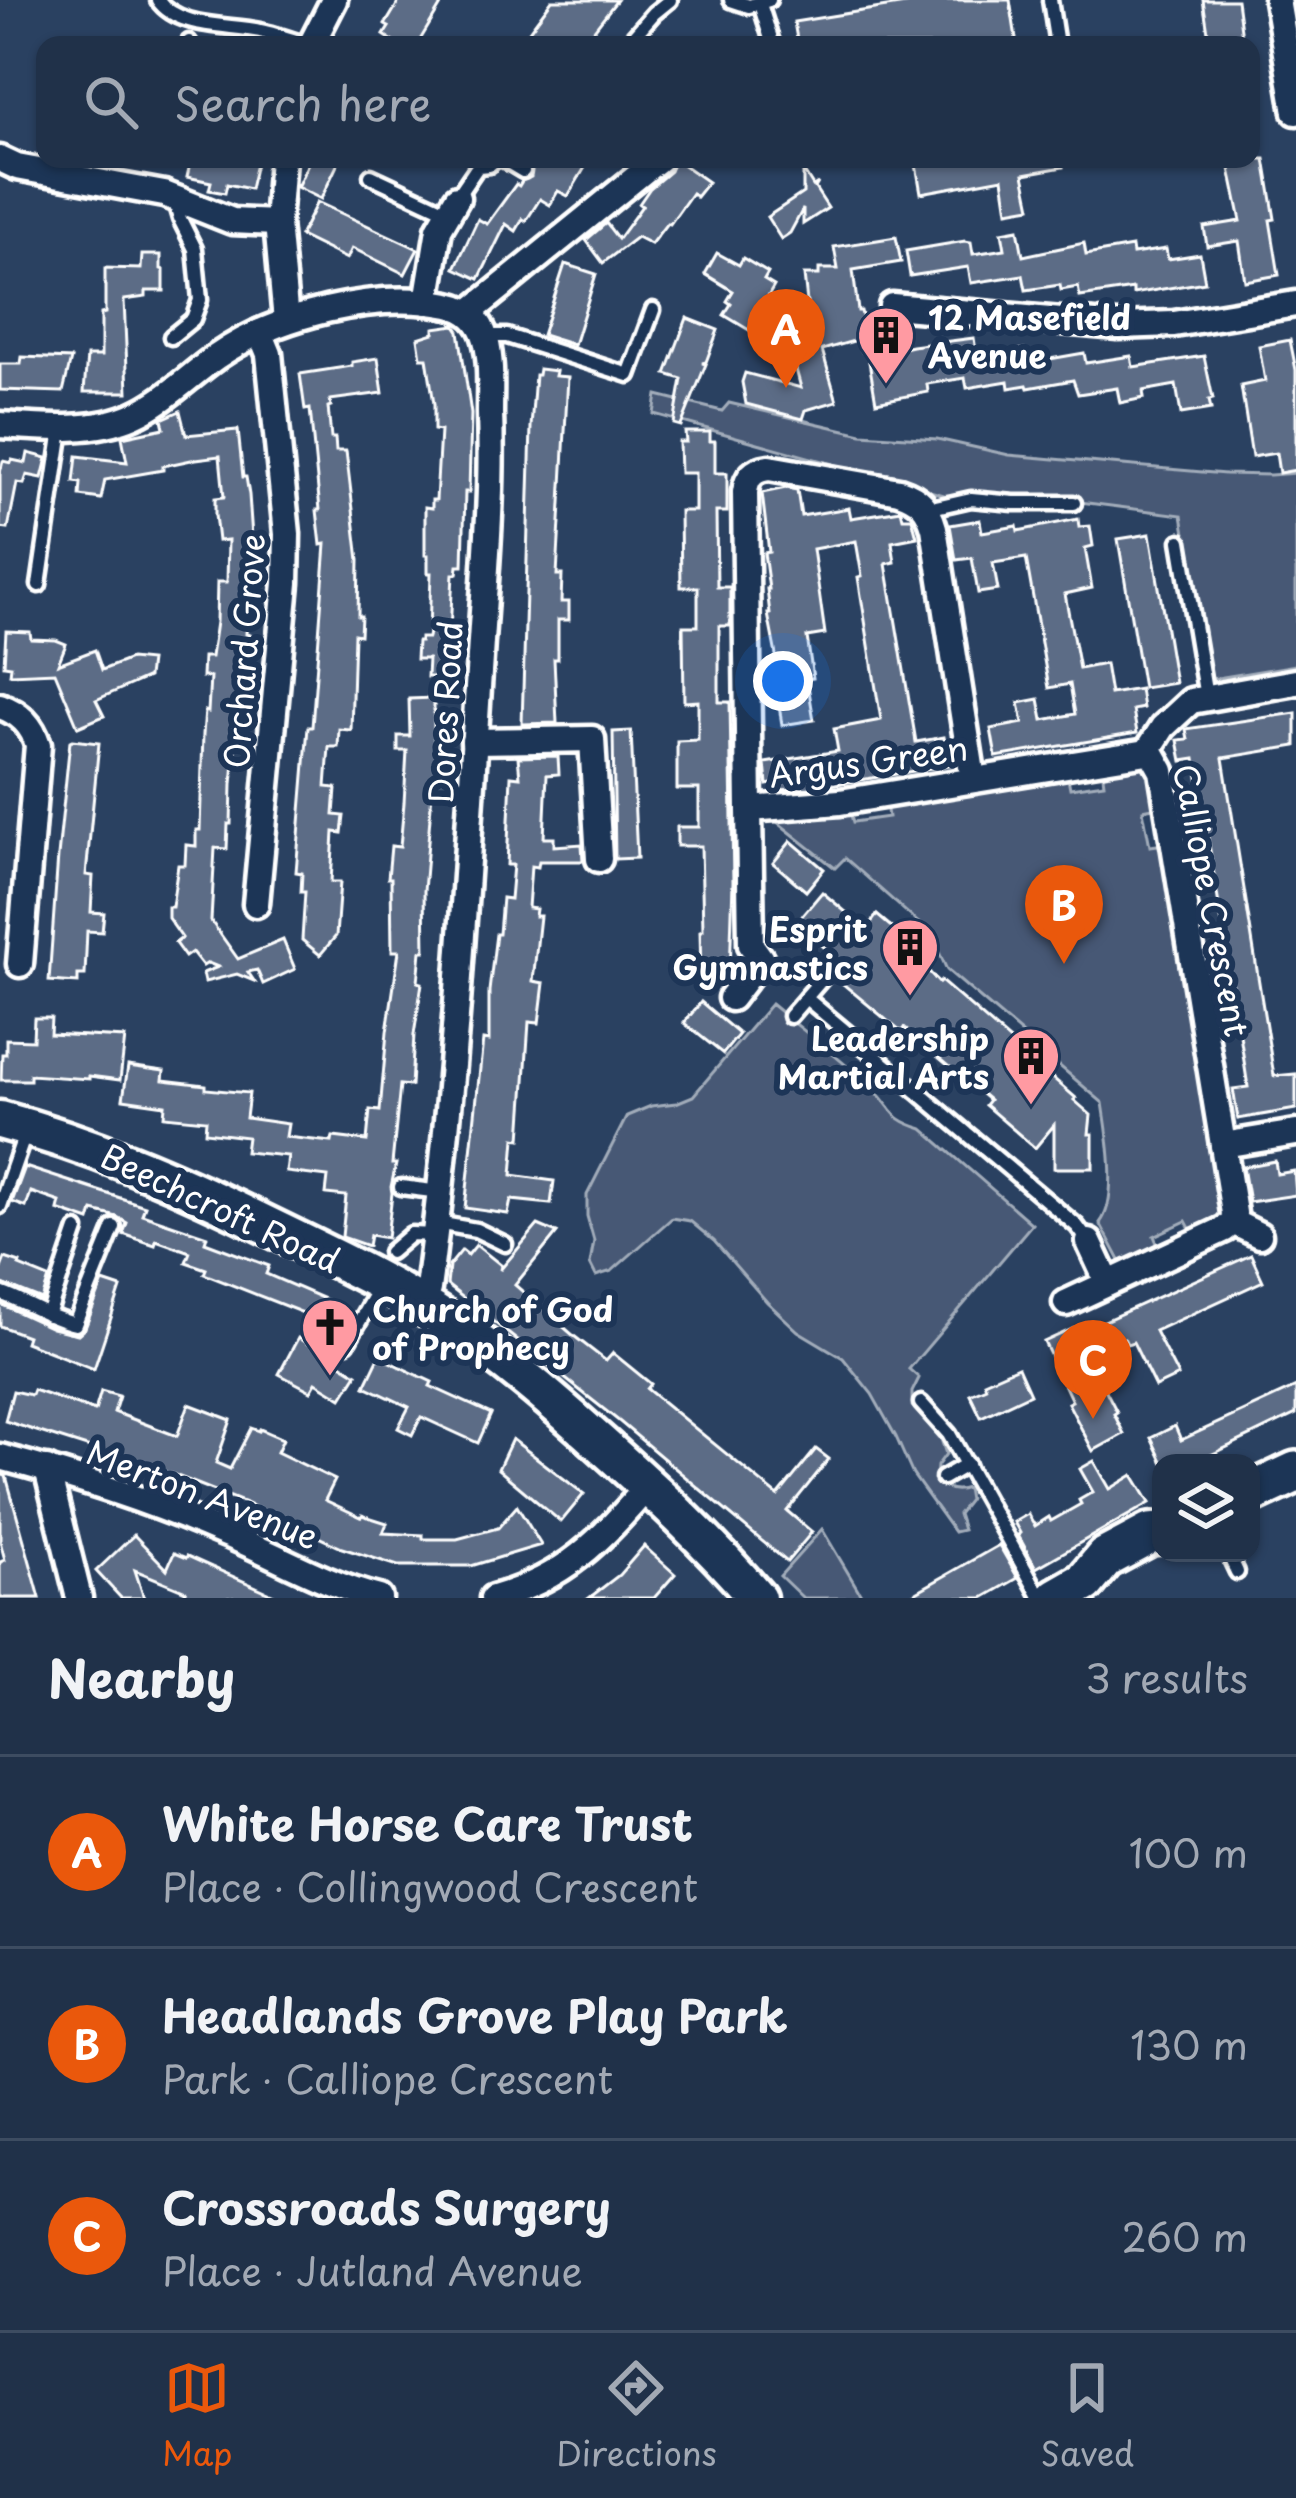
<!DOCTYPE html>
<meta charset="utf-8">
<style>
:root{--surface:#203149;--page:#2d3d53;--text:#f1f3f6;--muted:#a2a9b4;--line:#3d4c61;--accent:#ea580c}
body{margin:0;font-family:"Playpen Sans",sans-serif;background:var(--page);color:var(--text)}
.controls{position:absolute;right:36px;bottom:36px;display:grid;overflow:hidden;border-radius:24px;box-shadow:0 3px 9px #0004}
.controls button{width:108px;height:108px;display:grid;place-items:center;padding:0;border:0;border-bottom:3px solid var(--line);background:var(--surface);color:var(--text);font:60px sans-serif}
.you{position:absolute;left:783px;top:681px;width:42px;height:42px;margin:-30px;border:9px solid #fff;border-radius:50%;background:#1a73e8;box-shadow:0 0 0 18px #1a73e833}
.badge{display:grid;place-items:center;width:78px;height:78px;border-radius:50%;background:var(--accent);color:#fff;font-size:39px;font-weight:700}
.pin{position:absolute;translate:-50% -99px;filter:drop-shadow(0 3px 6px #0008)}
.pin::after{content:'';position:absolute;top:63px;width:42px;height:36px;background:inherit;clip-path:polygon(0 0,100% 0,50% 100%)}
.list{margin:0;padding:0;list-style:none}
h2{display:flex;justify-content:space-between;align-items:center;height:156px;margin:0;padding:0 48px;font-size:51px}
h2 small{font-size:39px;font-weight:400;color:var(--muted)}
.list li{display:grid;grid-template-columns:78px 1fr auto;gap:36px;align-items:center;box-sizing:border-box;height:192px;padding:0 48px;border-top:3px solid var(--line)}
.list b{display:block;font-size:45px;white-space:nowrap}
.list p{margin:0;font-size:39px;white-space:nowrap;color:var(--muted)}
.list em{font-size:39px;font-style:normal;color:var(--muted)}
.icon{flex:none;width:66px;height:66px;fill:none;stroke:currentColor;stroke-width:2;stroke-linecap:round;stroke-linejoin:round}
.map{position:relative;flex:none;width:1296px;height:1598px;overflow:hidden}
.search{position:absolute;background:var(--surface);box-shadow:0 3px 9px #0004;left:36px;right:36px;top:36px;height:132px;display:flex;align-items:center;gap:30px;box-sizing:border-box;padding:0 42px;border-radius:24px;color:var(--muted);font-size:45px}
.sheet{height:732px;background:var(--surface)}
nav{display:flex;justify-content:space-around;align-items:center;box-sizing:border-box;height:168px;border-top:3px solid var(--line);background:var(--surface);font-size:33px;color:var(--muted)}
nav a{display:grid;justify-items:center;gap:6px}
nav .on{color:var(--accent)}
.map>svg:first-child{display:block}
</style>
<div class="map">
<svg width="1296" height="1598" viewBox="0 0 1296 1598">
<rect width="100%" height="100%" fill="#2a4161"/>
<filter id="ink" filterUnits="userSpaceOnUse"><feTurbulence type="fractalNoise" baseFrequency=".00833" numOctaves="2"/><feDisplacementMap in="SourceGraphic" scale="24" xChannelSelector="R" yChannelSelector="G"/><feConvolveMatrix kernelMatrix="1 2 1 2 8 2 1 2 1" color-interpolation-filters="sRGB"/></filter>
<g filter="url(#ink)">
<g fill="#465975" stroke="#a2acba" stroke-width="3">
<path d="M657 395 722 411 729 403 862 434 937 439 1009 455 1225 474 1270 475 1296 473V665L1212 679 1209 682 1182 515 1072 501 944 495 654 414Z"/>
<path d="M1146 764 1152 773 1158 807 1143 810 1150 846 1165 844 1222 1211 1219 1219 1193 1234 1186 1221 1154 1236 1160 1250 1123 1266 1100 1223C1119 1199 1108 1135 1103 1103L947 970 931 934 845 858 835 868 771 817 849 809 853 822 888 817 886 803 1067 773 1070 788 1104 783 1102 768Z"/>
<path d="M771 1004C805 1032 841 1059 873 1089 896 1110 887 1118 923 1129L1032 1224 909 1369 919 1378 912 1392V1406L941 1439 946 1454 937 1466 936 1479C944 1489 954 1493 967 1488L969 1500 958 1514 963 1530 954 1532 913 1475 896 1437 872 1394 843 1358 798 1331 767 1302 714 1241 690 1221 672 1218 612 1271 596 1276 590 1264 594 1241 587 1216V1195L627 1116 651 1106 676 1103 693 1096Z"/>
<path d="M822 1529 863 1598H803L780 1576Z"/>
</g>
<g fill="#5b6c86" stroke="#fff" stroke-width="3">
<path d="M400 0H444L417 45H399L384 35 389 27 385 25Z"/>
<path d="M552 0H617L582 45H531L523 39Z"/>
<path d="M930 0H1010L1017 45H798L794 22Z"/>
<path d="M1203 0H1237L1243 45H1210Z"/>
<path d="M191 159H257L250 189 227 184 225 193 209 190 211 182 187 177Z"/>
<path d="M310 159H340L321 199 297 187Z"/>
<path d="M535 159H590L568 196 558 191 550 205 540 199 526 221 523 219 516 231 506 224 479 279 455 268 478 219 487 224 516 184 519 186 522 181 531 177 532 165Z"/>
<path d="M675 159 708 182 696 197 692 193 670 224 667 223 651 244 637 237 603 263 586 240 606 223 618 239 642 206 639 204 650 188 670 171Z"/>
<path d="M915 159H1062L1063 167 1024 174 1031 207 1008 211 1003 178 921 193Z"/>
<path d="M1228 159H1265L1275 219 1270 220 1279 275 1245 281 1239 241 1207 246 1204 227 1241 221Z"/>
<path d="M803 170 813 186 818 183 815 188 828 208 803 224V209L790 233 781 239 767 217 803 193Z"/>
<path d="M317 202 418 249 405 274 352 248 347 259 300 236Z"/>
<path d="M1018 229 1023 256 1084 243 1086 255 1132 247 1133 254 1166 249 1168 259 1200 254 1205 282 1133 294V289L1080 297 1078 287 1061 290 1060 285 1026 290 1023 275 971 283 968 267 910 276 906 251 965 241 971 242 973 254 1005 249 1002 232Z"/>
<path d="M896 237 901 262 853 270 858 311H861L866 334 861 339 822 350 837 401 806 410 803 419 746 404 742 382 745 373 801 388 788 339 800 337 799 331 810 329 804 275H819V269H838L834 247Z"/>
<path d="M717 253 739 265 743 258 768 273 764 280 774 286 749 330 724 315 731 304 727 301 733 291 705 274Z"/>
<path d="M142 255H161V269L164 270V291H146V297L124 300 128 392H84L87 356H101V314L105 313V268L141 269Z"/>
<path d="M565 264 596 274 574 345 542 335Z"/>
<path d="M687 318 718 330 706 362 702 363 706 364 681 426 674 424 682 379 666 374Z"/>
<path d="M455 325 459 331 471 414 469 492H465L463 566H458L457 574H453L450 631 454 632 452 667H448L447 677H427L428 659H416L417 642H420V638H428L429 631 431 573H428V555H425V507L432 508V500H436L440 431 434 430V404L427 358H421L418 338 434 333V328Z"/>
<path d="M974 338 977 358 1024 349 1027 363 1084 353 1086 363 1131 356 1133 367 1204 356 1213 399 1209 400 1211 409 1181 414 1176 385 1143 391 1144 398 1120 403 1117 388 1078 394 1073 380 1028 388 1027 385 1009 388 1008 381 967 388 965 378 927 384 928 392 876 402 868 356 912 346Z"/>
<path d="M1290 340 1296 370V470L1279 473 1276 453 1252 457 1241 386 1265 381 1259 346Z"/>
<path d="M22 357 71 359 63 392 0 390V364H21Z"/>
<path d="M378 358 383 393 330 400 331 406 328 407 331 438H335L336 451H346L359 560 358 616H361L360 635 354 634 351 730 339 729 338 747H329L326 787 336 788 334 815 344 816 342 833 334 832 331 882H340L336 936 320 955 302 940 305 892H301L302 873 296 872 308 727H312L326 544 321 545 317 510H320L310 409 305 410 300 374 352 366V362Z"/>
<path d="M539 369 556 371 555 376 568 377 557 575H562L561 602H569V620H558V659H554L557 723 522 724 531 427 535 375H538Z"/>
<path d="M180 411 186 435 238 430 243 477H246L249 495 252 537 246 634 250 635 248 652H244L232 784 231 824H228L227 849 215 848 211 921 238 959 283 940 295 969 263 984 257 970 248 972 254 981 237 974 205 982 203 973 218 967 208 963 203 966 192 952 185 957 175 943 182 938 168 918V907H172L178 865H185L186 845 196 846V830H200L203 734 205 711 208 712 210 677H202L203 657H211L216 622 217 582H227L228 540 218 541 215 515V498L224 497 220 456 196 459 163 466V470L105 480 101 499 80 496 81 483 74 482 77 456 127 462 122 437 164 428 162 419Z"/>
<path d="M685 432H710V441H715V473H727V512H716L717 587H730V626H719V702H730L733 882 730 973H701L700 931 703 930 701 846H677V827H699V789H677V741L698 740V701L684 702 683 626H698V587H681L680 511H695V473H680L679 442H686Z"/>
<path d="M28 453 47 458 42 478 27 475 24 484 17 483 8 529 0 528V473L3 461 11 463 12 460 26 463Z"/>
<path d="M786 488 797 490 801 516 849 508 851 518 901 510 903 518H912L917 537 892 542 895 562 886 564 916 742 944 737 949 765 813 788 778 790 777 783 767 785 765 763 838 751 834 729 881 720 858 577 862 576 856 541 813 549 825 634 807 637 813 678 807 679 814 720 782 725 776 686H782L768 614H770L767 589H769L764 553 769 552 762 493Z"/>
<path d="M1078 519 1079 527 1090 526 1093 546 1085 548 1092 588 1065 594 1079 669 1105 664 1110 694 1140 689 1143 708 1133 710 1137 733 996 757 991 729 1023 723 1019 703 1039 699 1043 720 1075 714 1070 684 1049 688 1026 558 993 563 998 590 978 593 972 558 956 560 950 525 980 520 982 532 1017 526 1018 531Z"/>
<path d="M1150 534 1175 683 1143 688 1118 539Z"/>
<path d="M6 631 30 632 31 639 56 640 66 644 58 664 95 650 102 670 130 659 150 661 148 677 96 700 104 716 78 727 55 672 10 674 11 666 4 665Z"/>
<path d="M434 698V748H444L443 780H433L424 891 425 951H421L418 982 422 983 414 1035 411 1086 400 1085 392 1164H396L391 1187 392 1193 387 1238 370 1235 368 1246 342 1237 346 1196 326 1194 328 1177 286 1172 288 1156 245 1152 247 1137 205 1132 206 1120 164 1116 165 1105 123 1099 128 1066 164 1071 163 1080 206 1085V1089L249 1093 246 1118 288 1124 286 1137 332 1142 333 1137 367 1141 370 1110 380 1111 387 1032 399 951H392L391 878H388L391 846 400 847 404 803 407 751H398V736H410L409 699Z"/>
<path d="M1296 713V746L1223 758 1274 1076 1296 1074V1109L1238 1119 1233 1089 1248 1087 1236 1009 1195 759 1182 761 1178 740 1188 739 1186 729Z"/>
<path d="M631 731 637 858 615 859 613 732Z"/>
<path d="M72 740 99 743 86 875 93 876 91 912 104 913 102 932 87 931 85 975H78V983L49 981 58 856 70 741Z"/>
<path d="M558 756 559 774 547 775 544 838H554V846L582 844 583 861H539L538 867 531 866 528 908 536 909 535 916H540L533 981 544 983 539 1023 529 1022 521 1139 515 1138 512 1175 554 1181 551 1204 511 1200 508 1214 465 1208 483 1040 489 1041V991L496 934H499L502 898 510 899 513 865H507L511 776 520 777 518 757Z"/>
<path d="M791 841 824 869 806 891 773 863Z"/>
<path d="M822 892 866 929 877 915 914 946 906 956 924 966 939 983 941 981 1076 1098 1074 1100 1091 1115 1089 1134H1093V1168H1054V1125L1035 1148 985 1105 989 1100 904 1028 901 1032 832 975 828 971 838 959 796 923Z"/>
<path d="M701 1002 739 1034 723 1054 684 1023Z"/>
<path d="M34 1018H51L50 1034 125 1038 120 1080 89 1076V1079L30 1075V1080H1L2 1054H6V1039L33 1040Z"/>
<path d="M1275 1161 1277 1174 1294 1171 1296 1195 1249 1202 1243 1167Z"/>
<path d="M25 1167 145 1206 142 1214 207 1236 205 1242 269 1266 266 1274 329 1301 321 1320 204 1274 206 1269 186 1262 190 1252 156 1240 155 1245 123 1234 127 1223 117 1217 93 1211 90 1221 58 1210 60 1202 31 1192 26 1207 12 1202Z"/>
<path d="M538 1225 557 1233 515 1285 574 1336 606 1361 613 1353 651 1384 647 1389 778 1496 816 1449 829 1459 787 1511 812 1532 787 1562 620 1422 447 1285 449 1266 462 1250 468 1255 476 1245 501 1265 500 1270Z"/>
<path d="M1251 1255 1263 1281 1155 1331 1178 1376 1155 1387 1133 1342 1127 1344 1124 1338 1075 1362 1088 1392 1103 1385 1117 1412 1114 1414 1124 1434 1093 1451 1068 1403 1072 1401 1044 1342 1088 1322 1091 1327Z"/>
<path d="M5 1258 20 1263 19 1266 49 1278 42 1300 0 1283V1271Z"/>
<path d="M103 1282 121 1288 94 1369 25 1342 27 1336 0 1326V1304L52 1328 78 1334 85 1328Z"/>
<path d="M298 1338 357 1374 342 1398 316 1382 311 1391 279 1374Z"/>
<path d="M379 1357 432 1382 430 1386 491 1414 478 1443 421 1417 412 1435 398 1428 409 1407 365 1386Z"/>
<path d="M1018 1367 1030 1394 981 1417 970 1394 986 1387 984 1382Z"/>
<path d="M1296 1387V1414L1194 1463H1163L1151 1438 1175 1426 1181 1440Z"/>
<path d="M33 1390 95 1411 101 1391 119 1396 114 1412 177 1436 189 1404 231 1420 216 1463 230 1469 251 1428 259 1431 260 1429 283 1439 277 1452 335 1480 325 1500 361 1517 362 1515 387 1523 383 1533 423 1535V1539H457L498 1528 517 1506 541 1545 471 1566H398L342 1548 248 1504 172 1474 5 1421 13 1391 31 1395Z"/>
<path d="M512 1439 584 1494 561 1522 498 1469Z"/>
<path d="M1094 1461 1110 1489 1133 1475 1150 1503 1036 1568 1018 1535 1020 1533 1014 1522 1028 1514 1035 1526 1049 1517 1051 1521 1081 1504 1079 1500 1093 1492 1080 1469Z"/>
<path d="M0 1474 6 1476 40 1598H0V1562L5 1560 0 1541Z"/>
<path d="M134 1535 167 1569 174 1553 186 1558 187 1556 281 1598H196L185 1593 186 1591 135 1570 144 1598H121L96 1571Z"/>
<path d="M999 1545 1018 1578 983 1598H906Z"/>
<path d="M644 1546 675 1574 654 1598H589L619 1575Z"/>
</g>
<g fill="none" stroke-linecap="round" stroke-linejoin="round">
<g stroke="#fff" stroke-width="21">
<g id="service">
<path d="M158 0C178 29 229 24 260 31 276 34 292 40 307 45"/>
<path d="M731 0 749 6 769 0"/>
<path d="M1050 0 1057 45"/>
<path d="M760 4 773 45"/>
<path d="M188 45 189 42"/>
<path d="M626 45 654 13 670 0"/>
<path d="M503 159 523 171"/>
<path d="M371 176 448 212"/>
<path d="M457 197 478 166 489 165 496 159"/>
<path d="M485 336H507L629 375 653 310"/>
<path d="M171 337 193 319 200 300 195 249 180 219 174 199"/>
<path d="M869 346 889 325 892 306"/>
<path d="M927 509 971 499 1014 503H1074"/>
<path d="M1180 541 1206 697"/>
<path d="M39 585 62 429"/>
<path d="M806 998 1077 1226 1089 1242"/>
<path d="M790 1016 822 979"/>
<path d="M401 1187 440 1192"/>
<path d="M0 1206 25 1134"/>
<path d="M437 1223 476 1230 505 1244"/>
<path d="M390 1252 411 1234 435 1235"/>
<path d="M0 1293C26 1302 48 1318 75 1324L114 1227"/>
<path d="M48 1315 77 1230"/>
<path d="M347 1343 379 1287"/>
<path d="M921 1403 949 1434 1041 1598"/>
<path d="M943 1478 967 1464"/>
<path d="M1228 1553 1237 1572"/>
</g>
</g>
<g stroke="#fff" stroke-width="33">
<g id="minor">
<path d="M1277 0 1296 112"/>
<path d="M311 45 334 0"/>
<path d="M0 159 17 167 164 194 232 221 277 223"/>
<path d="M282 159 277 223 286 321"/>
<path d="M427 302 439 229 457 198"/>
<path d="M892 306 1118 326 1174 324 1296 304"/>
<path d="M469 313 659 159"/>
<path d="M0 425C43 428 94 433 134 415 164 402 189 376 216 357 276 315 376 290 449 305 469 309 481 321 486 340 492 363 490 390 490 413 493 494 485 576 480 657 466 869 456 1079 428 1289L422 1305"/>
<path d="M0 706C20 713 32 725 38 745L20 964"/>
<path d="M474 741 592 739 599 859"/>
<path d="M1147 752 1153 755 1162 771 1223 1145"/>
<path d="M1147 752 1163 727 1191 701 1296 682"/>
<path d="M749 809 745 492C747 477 753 470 769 468L899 491C920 498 928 507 934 528L973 779"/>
<path d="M256 904 286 583 287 534 269 354 260 332"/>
<path d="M731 998 761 959 751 945 749 809 840 802 1147 752"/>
<path d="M1233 1222 1259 1235"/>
<path d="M1089 1242 1108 1283"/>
<path d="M1066 1303 1225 1229 1233 1222 1234 1213 1223 1145 1296 1133"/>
<path d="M0 1457C77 1477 153 1502 226 1534 276 1555 326 1585 379 1598"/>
<path d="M47 1469 79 1598"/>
<path d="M493 1598C565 1579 601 1540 648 1486"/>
</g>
</g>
<g stroke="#fff" stroke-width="45">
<path id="secondary" d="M0 1120C90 1144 172 1179 256 1220 321 1252 390 1283 450 1323 504 1358 553 1401 600 1443 655 1492 709 1542 757 1598"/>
</g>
<g stroke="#fff" stroke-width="48">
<g id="primary">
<path d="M1251 1493 1296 1472"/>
<path d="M1057 1598 1085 1582 1105 1558 1150 1534 1161 1533"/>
</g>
</g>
<use href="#service" stroke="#1d3557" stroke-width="12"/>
<use href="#minor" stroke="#1d3557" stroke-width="24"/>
<use href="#secondary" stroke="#1d3557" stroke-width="36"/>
<use href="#primary" stroke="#1d3557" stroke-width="39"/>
</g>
</g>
<defs>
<g id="building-pin" transform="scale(3)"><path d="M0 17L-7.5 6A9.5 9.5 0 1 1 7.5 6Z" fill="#ff9aa2" stroke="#1d3557"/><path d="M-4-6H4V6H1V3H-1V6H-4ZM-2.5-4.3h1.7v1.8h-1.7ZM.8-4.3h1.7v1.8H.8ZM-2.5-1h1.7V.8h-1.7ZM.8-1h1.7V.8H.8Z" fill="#111"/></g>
<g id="church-pin" transform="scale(3)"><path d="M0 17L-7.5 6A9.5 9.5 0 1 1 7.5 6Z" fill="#ff9aa2" stroke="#1d3557"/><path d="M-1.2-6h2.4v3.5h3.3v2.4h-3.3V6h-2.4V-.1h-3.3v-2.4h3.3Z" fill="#111"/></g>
</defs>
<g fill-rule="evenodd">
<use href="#building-pin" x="886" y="335"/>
<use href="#building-pin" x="910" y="947"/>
<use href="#building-pin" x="1031" y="1056"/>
<use href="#church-pin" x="330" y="1327"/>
</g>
<g text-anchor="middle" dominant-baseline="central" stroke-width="12" stroke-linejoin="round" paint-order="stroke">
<g font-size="33" font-weight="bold" fill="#fff" stroke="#1d3557" text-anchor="start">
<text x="928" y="316">12 Masefield<tspan x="928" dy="38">Avenue</tspan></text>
<text x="868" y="928" text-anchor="end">Esprit<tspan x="868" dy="38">Gymnastics</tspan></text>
<text x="989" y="1037" text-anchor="end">Leadership<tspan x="989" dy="38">Martial Arts</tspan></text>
<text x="372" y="1308">Church of God<tspan x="372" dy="38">of Prophecy</tspan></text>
</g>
<g font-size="33" fill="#fff" stroke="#1d3557">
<text transform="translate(243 651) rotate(-86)">Orchard Grove</text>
<text transform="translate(444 712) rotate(-87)">Dores Road</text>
<text transform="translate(868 760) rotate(-8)">Argus Green</text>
<text transform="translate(1213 900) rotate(79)">Calliope Crescent</text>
<text transform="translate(221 1207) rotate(25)">Beechcroft Road</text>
<text transform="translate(203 1493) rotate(21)">Merton Avenue</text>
</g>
</g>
</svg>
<div class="controls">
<button><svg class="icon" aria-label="layers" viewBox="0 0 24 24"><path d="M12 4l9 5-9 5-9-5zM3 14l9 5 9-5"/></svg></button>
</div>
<div class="you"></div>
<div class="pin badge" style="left:786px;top:388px">A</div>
<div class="pin badge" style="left:1064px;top:964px">B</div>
<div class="pin badge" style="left:1093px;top:1419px">C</div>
<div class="search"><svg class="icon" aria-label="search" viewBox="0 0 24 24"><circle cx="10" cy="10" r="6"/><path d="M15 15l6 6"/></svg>Search here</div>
</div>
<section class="sheet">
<h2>Nearby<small>3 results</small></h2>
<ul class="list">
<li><span class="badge">A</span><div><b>White Horse Care Trust</b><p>Place · Collingwood Crescent</p></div><em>100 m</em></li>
<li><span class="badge">B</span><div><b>Headlands Grove Play Park</b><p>Park · Calliope Crescent</p></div><em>130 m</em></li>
<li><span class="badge">C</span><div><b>Crossroads Surgery</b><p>Place · Jutland Avenue</p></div><em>260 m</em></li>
</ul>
</section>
<nav>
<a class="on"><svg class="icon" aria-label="map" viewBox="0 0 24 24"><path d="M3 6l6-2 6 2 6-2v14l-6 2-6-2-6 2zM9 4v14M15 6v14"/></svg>Map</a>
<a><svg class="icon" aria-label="directions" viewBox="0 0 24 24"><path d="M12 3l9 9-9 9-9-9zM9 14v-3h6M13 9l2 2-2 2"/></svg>Directions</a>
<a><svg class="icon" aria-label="saved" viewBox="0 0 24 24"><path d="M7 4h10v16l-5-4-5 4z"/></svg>Saved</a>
</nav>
